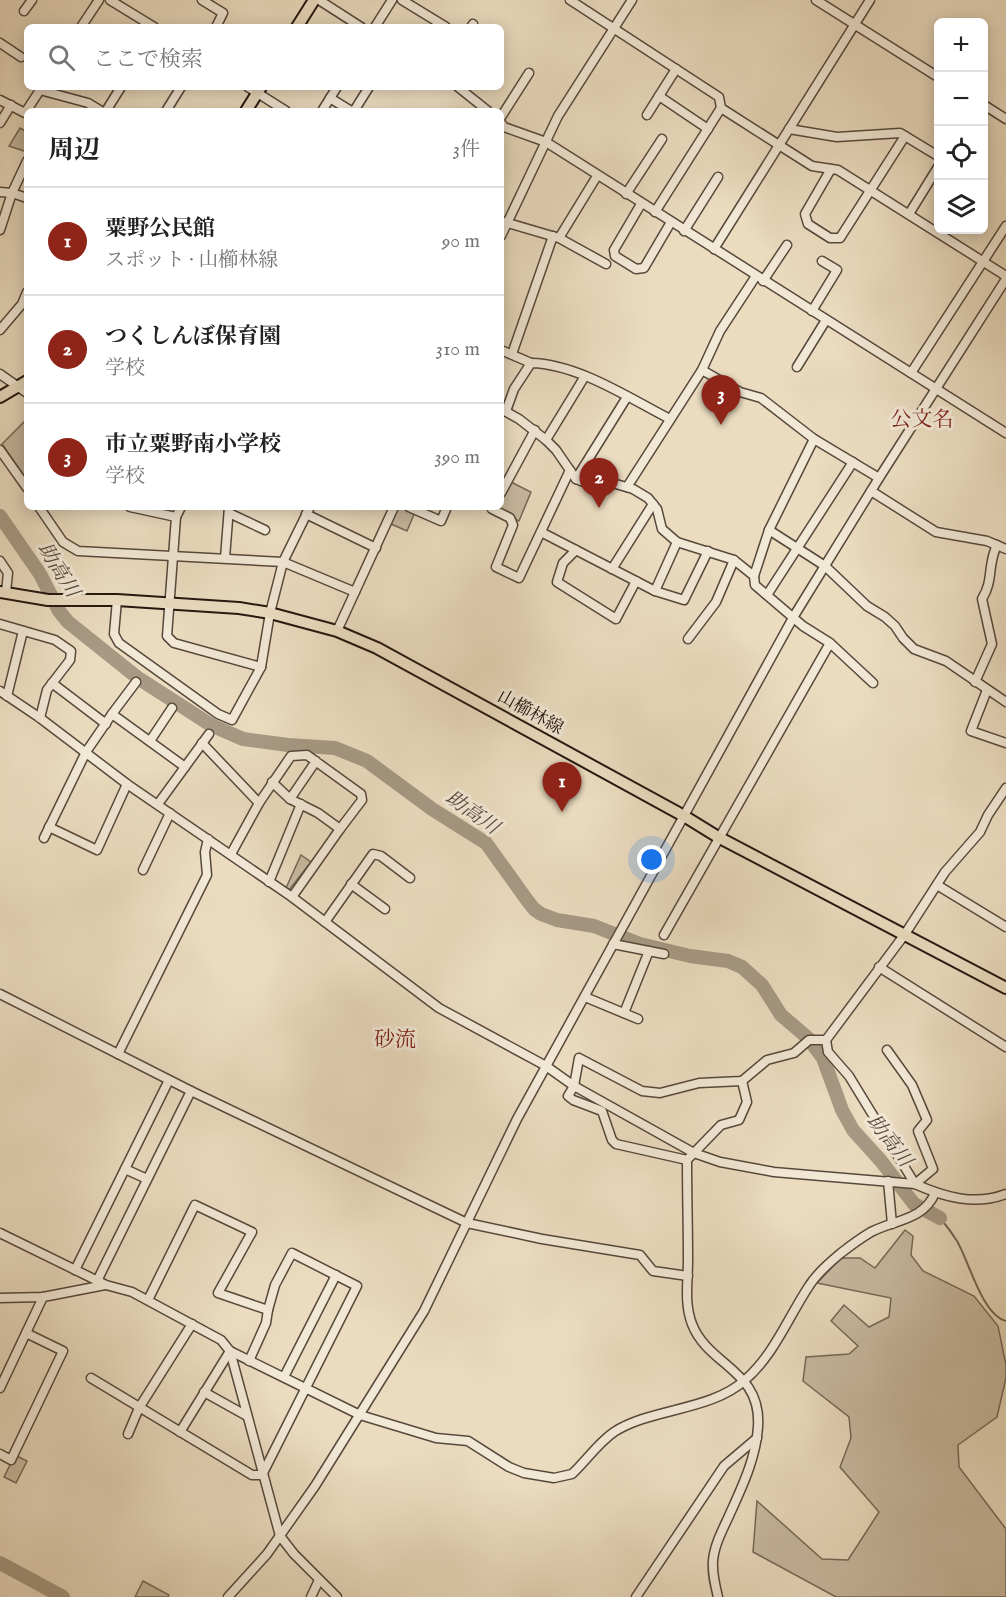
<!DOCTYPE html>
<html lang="ja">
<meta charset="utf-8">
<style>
:root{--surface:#fff;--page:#f6f6f6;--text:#222;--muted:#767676;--line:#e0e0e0;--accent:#8f2418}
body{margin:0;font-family:"IM FELL English","Noto Serif JP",serif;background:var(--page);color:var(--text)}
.controls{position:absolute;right:18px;top:18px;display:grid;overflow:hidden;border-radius:9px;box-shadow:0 3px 15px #0003}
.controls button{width:54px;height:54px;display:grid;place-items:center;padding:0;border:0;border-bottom:2px solid var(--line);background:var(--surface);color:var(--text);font:30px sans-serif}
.you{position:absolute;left:652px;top:860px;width:21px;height:21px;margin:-15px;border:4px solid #fff;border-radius:50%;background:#1a73e8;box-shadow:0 0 0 9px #1a73e833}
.badge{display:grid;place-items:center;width:39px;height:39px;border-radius:50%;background:var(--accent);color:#fff;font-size:20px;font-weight:700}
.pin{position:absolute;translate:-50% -50px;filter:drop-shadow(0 2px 3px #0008)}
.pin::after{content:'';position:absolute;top:32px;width:21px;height:18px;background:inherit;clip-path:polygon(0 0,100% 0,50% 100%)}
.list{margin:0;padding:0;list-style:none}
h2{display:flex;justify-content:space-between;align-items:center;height:78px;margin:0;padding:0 24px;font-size:26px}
h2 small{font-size:20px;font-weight:400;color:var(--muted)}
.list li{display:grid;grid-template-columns:39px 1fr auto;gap:18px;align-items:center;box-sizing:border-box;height:108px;padding:0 24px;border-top:2px solid var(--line)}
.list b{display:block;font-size:22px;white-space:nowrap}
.list p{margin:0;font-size:20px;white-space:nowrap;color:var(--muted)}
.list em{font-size:20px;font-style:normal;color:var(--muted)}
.icon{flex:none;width:33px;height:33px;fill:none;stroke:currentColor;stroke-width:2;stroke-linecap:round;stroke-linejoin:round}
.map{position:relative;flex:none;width:1006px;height:1597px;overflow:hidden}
.search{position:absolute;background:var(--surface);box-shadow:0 3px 15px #0003;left:24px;top:24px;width:480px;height:66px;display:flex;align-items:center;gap:15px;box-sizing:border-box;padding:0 21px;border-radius:9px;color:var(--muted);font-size:22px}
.panel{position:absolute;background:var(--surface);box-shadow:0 3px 15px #0003;left:24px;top:108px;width:480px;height:402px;border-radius:9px}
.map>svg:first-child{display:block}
</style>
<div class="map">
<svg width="1006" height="1597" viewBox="0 0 1006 1597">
<rect width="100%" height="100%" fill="#ebdcc0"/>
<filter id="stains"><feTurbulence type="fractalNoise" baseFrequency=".00333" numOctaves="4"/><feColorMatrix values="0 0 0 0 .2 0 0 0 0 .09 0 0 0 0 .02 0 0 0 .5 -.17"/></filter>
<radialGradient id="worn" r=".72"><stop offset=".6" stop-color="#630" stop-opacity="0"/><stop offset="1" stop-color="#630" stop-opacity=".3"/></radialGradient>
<g fill="#c9baa2" stroke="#766858" stroke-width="1.5">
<path d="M20 128 27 132V152L9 146Z"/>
<path d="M24 422 27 424V480L2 444Z"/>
<path d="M511 482 531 492 519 521 500 511 498 507H501V501Z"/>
<path d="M404 508 415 512 407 531 391 524 397 509Z"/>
<path d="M301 855 311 862 289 890 286 888Z"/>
<path d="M905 1230 913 1236 911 1255 923 1271 974 1296 998 1326 1006 1365V1378L997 1417 958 1445 959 1467 1006 1529V1597H836L753 1552 757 1501 822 1559 848 1560 879 1512 840 1467 851 1438 849 1417 803 1381 806 1357 849 1354 858 1346 831 1321 844 1305 869 1327 889 1317 891 1298 817 1283 841 1258H860L875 1268Z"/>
<path d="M15 1455 27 1461 16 1483 4 1477Z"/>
<path d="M143 1581 169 1595 168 1597H135Z"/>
</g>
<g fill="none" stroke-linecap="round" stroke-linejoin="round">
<path stroke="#736555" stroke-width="2" d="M940 1218C946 1225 952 1233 957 1241 969 1261 982 1315 1006 1321"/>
<g stroke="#a79984" stroke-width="14">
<path d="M0 516 40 574 59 611 68 622 138 678 211 725 243 739 288 745 335 748 367 761 432 809 486 843 527 900 534 909 541 914 557 920 594 926 640 944 690 956 728 961 742 967 762 985 781 1015 808 1038 823 1058 842 1110 853 1130 881 1161 914 1204 940 1218"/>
<path d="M0 1563 63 1597"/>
</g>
<g stroke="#56483b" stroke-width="11">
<g id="minor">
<path d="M110 0 154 27"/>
<path d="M202 0 223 13 216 27"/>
<path d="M319 0 361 27"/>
<path d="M402 0 446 27"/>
<path d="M570 0 719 97 721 108 812 166 838 170 1006 276"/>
<path d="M816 0 938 77"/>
<path d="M24 11 32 0"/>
<path d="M81 27 99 0"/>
<path d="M375 27 392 0"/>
<path d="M471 27 473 24"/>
<path d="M0 43 21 57"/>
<path d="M248 87 286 111"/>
<path d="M458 87 488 111"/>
<path d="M40 90 88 103 101 111"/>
<path d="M659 96 708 129"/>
<path d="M330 98 351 111"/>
<path d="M0 100 25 113 42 87"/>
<path d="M984 105 1006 119"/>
<path d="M106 111 121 87"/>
<path d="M166 111 181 87"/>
<path d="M322 111 337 87"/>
<path d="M354 111 369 87"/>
<path d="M647 115 676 69"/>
<path d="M501 117 529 73"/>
<path d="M0 123 11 105"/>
<path d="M501 123 504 127 546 142 1006 433"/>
<path d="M789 129 837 137 900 133 938 156"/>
<path d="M831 169 805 214 808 224 830 238H840L905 136"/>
<path d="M0 192 12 193 27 198"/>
<path d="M626 194 662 139"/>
<path d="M641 204 614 250 615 256 636 269 644 268 671 222"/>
<path d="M655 212 721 108"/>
<path d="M909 214 938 167"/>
<path d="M501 221 559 238 597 176"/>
<path d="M0 230 12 193 27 161"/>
<path d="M684 231 718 177"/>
<path d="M501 236 558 116 632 0"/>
<path d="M559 238 606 264"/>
<path d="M714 249 870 0"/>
<path d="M763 281 787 245"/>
<path d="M812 311 837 270 822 261"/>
<path d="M0 330 22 304 27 292"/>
<path d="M501 350 531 363"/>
<path d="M512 354 553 236"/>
<path d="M797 367 826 320"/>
<path d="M702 370 740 392 761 398 814 439 879 478"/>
<path d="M911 373 1006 226"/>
<path d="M0 374 27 393"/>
<path d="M501 409 519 419 546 440 556 450 576 479 586 483 616 484 633 489 648 498 657 509 662 529 677 542 734 560 754 576"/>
<path d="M506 411 514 389 531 363C578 364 629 398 670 419"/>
<path d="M814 439 769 530 754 576 755 585 803 626 830 643 873 683"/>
<path d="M546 440 585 376"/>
<path d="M0 450 27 488"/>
<path d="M576 479 627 397"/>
<path d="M627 487 702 370 720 331 756 276"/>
<path d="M871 491 936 532 987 541 1006 549"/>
<path d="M501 493 535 430"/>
<path d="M39 507 63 542 78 551 283 562 355 592"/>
<path d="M130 507 176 517"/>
<path d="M181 507 176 517 167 636 174 643 261 667"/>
<path d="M409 507 441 521 447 507"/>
<path d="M492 509 510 518 513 525 496 567 519 578 570 470"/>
<path d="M229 513 265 530"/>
<path d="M306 514 376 548"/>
<path d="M769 530 825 566 867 606 885 617 895 626 903 638 914 649 946 661 1006 702"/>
<path d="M541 532 655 591 677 542"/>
<path d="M576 550 563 563 557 582 616 619 636 581"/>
<path d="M225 558 229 507"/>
<path d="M0 561 8 573 6 592"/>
<path d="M612 569 653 504"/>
<path d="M655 591 684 600 708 551"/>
<path d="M767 595 853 462"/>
<path d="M117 600 114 634 119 643 218 714 232 720 261 667 270 613 283 562 310 507"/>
<path d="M0 624 55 640 71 651 70 660 47 690 40 718"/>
<path d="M337 631 394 507"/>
<path d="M688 639 716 602 734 560"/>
<path d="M136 682 112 714 185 767"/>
<path d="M975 682 992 644 982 599C994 580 987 565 997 545"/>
<path d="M52 683 106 724"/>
<path d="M987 690 971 731 1006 743"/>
<path d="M0 691 40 718 127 784 292 897 439 1008 546 1066 574 1086 694 1153 720 1162 774 1172 915 1184C944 1197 975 1206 1006 1194"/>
<path d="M7 696 23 631"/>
<path d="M150 741 172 708"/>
<path d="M202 743 259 803"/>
<path d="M272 782 290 799"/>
<path d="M158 804 209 734"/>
<path d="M49 827 97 850 127 784"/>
<path d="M44 838 86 752 112 714"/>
<path d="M231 854 259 803 291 756 307 755 361 794 362 800 340 829 318 813 290 799 316 761"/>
<path d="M143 870 170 813"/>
<path d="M269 882 301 804"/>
<path d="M351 884 385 909"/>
<path d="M937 885 1006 927"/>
<path d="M292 897 340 829"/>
<path d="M325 922 373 854 381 856 410 878"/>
<path d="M664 935 830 643"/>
<path d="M613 944 664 954"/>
<path d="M879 967 1006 1047"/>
<path d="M0 994 191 1091 467 1223 542 1239 640 1255 653 1271 688 1276"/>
<path d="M585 997 638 1019"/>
<path d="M624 1013 649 951"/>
<path d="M826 1040 828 1052 849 1076 915 1184 933 1169 918 1131 927 1120 912 1085 887 1050"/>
<path d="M118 1054 207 875 205 852 208 839"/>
<path d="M687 1160 616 1144 612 1140 602 1111 573 1100 568 1096 574 1086 579 1058 642 1091 660 1093 699 1083 742 1081 767 1060 794 1053 809 1040H826L905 934 945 872 980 832 988 815 1006 788"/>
<path d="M125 1169 147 1179"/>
<path d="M888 1181 892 1224"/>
<path d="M0 1233 106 1285 132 1292 221 1340 230 1351 280 1536 294 1554 337 1597"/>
<path d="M75 1270 169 1080"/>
<path d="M97 1281 191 1091"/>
<path d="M0 1298 43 1297 105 1285"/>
<path d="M148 1300 195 1205 252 1232 218 1293 268 1310 275 1285 292 1253 357 1286 262 1475"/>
<path d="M230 1351 360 1415 436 1438 468 1441 509 1467 524 1473 554 1478 572 1474C586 1461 598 1443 614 1432 651 1408 711 1411 745 1380 774 1355 789 1316 809 1286 817 1273 830 1262 841 1253 850 1246 861 1238 871 1232 894 1220 924 1220 935 1193"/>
<path d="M249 1361 266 1323 268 1310"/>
<path d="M284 1377 336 1275"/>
<path d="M91 1378 252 1475H262"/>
<path d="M0 1388 43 1297"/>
<path d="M204 1392 247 1416"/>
<path d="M180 1432 230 1351"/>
<path d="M128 1434 139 1408 192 1324"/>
<path d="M0 1454 11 1460 63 1351 26 1333"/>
<path d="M228 1597 267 1554 315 1486 424 1311 517 1119 794 616 879 478 1006 279"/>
<path d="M311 1597 319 1580"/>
<path d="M636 1597 724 1466 757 1438"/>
<path d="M718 1597C715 1585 712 1573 713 1561 714 1546 722 1531 728 1518 741 1489 756 1459 758 1427 762 1370 708 1366 692 1324 684 1303 688 1282 688 1260 688 1227 687 1193 687 1160L721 1125 739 1120 747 1102 742 1081"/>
</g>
</g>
<g stroke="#24160f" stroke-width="14">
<g id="major">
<path d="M297 27 314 0"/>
<path d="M246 111 261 87"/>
<path d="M0 397 27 381"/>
<path d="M0 592 48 600H117L239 608 270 613 337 631 377 648 684 816 718 837 1006 988"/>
</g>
</g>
<use href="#minor" stroke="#f2e8d6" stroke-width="8"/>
<use href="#major" stroke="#ebdcc0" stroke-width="10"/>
</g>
<g text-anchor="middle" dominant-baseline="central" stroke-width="6" stroke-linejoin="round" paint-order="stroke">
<g font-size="18" fill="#24160f" stroke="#f2e8d6">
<text transform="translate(530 713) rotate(29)">山櫛林線</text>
</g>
<g font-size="20" font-style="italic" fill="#584a3e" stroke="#f2e8d6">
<text transform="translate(58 570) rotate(58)">助高川</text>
<text transform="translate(472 813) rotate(35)">助高川</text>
<text transform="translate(889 1141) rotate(52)">助高川</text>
</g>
<g font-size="21" fill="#7a1f14" stroke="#f2e8d6">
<text x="922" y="420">公文名</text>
<text x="395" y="1040">砂流</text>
</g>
</g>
<rect width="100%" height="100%" filter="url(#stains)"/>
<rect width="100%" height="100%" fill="url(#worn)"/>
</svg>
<div class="controls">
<button>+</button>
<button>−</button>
<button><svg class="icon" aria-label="locate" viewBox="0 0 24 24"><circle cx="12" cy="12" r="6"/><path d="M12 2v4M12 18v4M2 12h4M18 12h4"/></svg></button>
<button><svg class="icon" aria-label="layers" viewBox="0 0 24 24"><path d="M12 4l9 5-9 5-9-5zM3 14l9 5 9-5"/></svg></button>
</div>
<div class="you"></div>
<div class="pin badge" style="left:562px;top:812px">1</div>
<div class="pin badge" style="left:599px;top:508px">2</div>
<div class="pin badge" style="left:721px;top:425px">3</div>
<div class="search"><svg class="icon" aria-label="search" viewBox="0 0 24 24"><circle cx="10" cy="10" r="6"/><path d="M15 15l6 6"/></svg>ここで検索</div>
<section class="panel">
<h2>周辺<small>3件</small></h2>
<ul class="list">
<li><span class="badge">1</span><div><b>粟野公民館</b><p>スポット · 山櫛林線</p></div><em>90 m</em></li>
<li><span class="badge">2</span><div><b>つくしんぼ保育園</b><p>学校</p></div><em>310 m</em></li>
<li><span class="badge">3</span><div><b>市立粟野南小学校</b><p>学校</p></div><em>390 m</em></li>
</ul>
</section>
</div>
